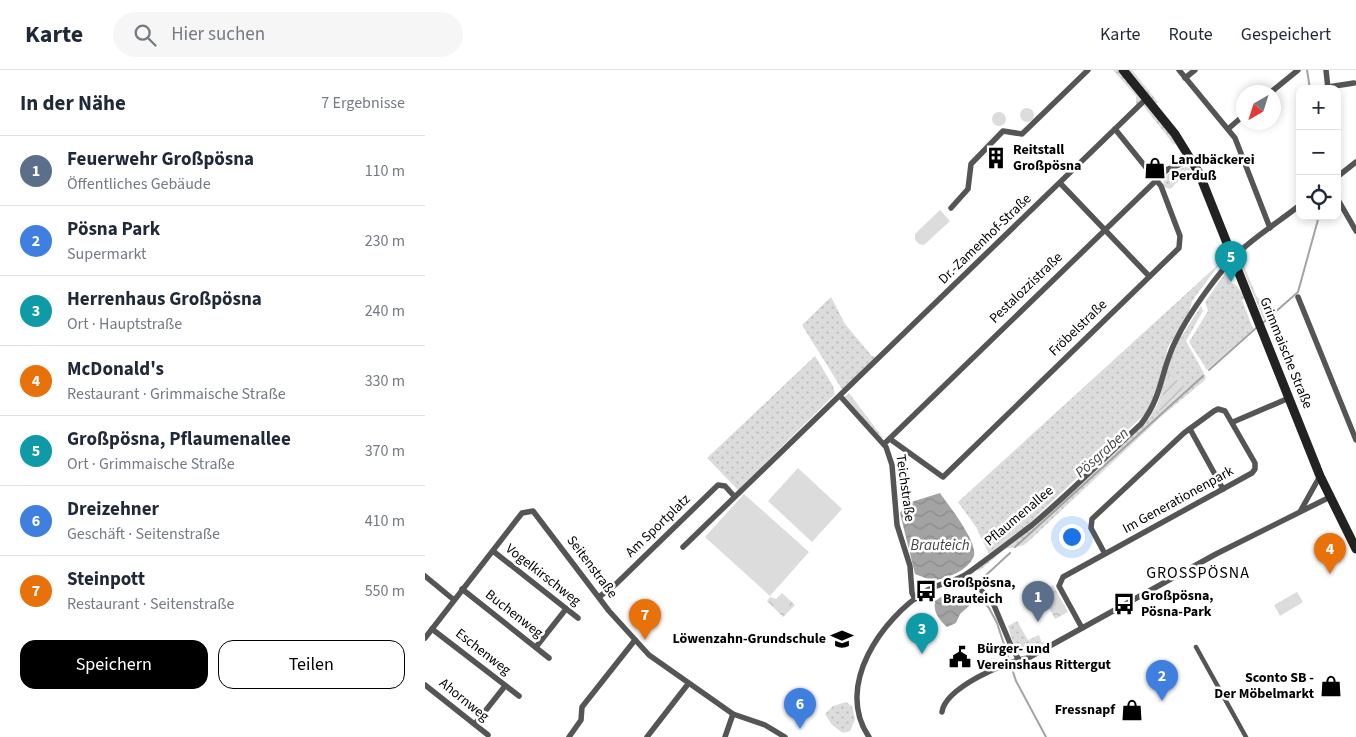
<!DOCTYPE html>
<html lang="de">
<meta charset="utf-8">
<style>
:root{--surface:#fff;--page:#f6f6f7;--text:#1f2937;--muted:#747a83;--line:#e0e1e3;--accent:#000}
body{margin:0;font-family:"Source Sans 3",sans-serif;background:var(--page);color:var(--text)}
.controls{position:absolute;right:15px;top:15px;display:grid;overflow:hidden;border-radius:10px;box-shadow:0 2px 8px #0003}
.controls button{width:45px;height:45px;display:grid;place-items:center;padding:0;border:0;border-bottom:1px solid var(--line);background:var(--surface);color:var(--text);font:25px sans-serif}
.compass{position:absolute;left:811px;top:15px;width:45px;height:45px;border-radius:50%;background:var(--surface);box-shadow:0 2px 8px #0003;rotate:219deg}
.you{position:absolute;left:646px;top:466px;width:18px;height:18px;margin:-12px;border:4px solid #fff;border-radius:50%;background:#1a73e8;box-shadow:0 0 0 8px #1a73e833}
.badge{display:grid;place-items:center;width:32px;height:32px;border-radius:50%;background:var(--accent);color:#fff;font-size:16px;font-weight:700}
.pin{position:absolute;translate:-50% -41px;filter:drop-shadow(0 1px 2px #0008)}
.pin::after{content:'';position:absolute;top:26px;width:18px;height:15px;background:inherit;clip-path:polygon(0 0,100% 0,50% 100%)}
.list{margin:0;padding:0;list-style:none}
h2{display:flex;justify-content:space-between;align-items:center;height:65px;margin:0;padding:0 20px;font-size:21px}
h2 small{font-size:16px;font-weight:400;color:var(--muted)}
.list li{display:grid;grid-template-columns:32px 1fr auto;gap:15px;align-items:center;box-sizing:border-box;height:70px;padding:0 20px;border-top:1px solid var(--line)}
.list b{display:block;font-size:19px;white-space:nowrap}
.list p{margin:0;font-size:16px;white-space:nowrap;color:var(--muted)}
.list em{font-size:16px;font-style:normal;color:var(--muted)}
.actions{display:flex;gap:10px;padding:15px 20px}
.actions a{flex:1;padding:11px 0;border:1px solid var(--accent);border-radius:15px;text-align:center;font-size:18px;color:var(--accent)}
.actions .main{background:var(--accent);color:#fff}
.icon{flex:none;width:28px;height:28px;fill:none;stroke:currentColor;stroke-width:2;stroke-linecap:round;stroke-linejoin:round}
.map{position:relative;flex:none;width:931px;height:667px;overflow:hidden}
header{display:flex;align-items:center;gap:30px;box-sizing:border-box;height:70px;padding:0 25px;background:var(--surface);border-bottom:1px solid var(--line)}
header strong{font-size:24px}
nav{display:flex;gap:28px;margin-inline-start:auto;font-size:18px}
.search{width:350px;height:45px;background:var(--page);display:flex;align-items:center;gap:12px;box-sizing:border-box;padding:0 18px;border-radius:28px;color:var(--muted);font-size:19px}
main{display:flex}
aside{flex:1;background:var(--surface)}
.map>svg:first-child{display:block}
</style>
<header>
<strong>Karte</strong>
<div class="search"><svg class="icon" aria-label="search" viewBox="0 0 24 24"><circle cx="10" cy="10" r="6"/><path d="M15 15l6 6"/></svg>Hier suchen</div>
<nav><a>Karte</a><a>Route</a><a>Gespeichert</a></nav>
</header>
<main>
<aside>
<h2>In der Nähe<small>7 Ergebnisse</small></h2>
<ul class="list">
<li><span class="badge" style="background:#5c6f8a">1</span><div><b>Feuerwehr Großpösna</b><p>Öffentliches Gebäude</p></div><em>110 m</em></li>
<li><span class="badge" style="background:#3f7fe0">2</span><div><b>Pösna Park</b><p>Supermarkt</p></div><em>230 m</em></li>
<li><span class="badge" style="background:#0f9aa8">3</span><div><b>Herrenhaus Großpösna</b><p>Ort · Hauptstraße</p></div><em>240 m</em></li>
<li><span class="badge" style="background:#e8710a">4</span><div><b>McDonald's</b><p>Restaurant · Grimmaische Straße</p></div><em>330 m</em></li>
<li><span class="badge" style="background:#0f9aa8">5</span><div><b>Großpösna, Pflaumenallee</b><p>Ort · Grimmaische Straße</p></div><em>370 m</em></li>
<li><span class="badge" style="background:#3f7fe0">6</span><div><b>Dreizehner</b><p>Geschäft · Seitenstraße</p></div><em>410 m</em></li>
<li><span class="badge" style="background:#e8710a">7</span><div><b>Steinpott</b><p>Restaurant · Seitenstraße</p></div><em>550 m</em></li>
</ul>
<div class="actions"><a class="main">Speichern</a><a>Teilen</a></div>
</aside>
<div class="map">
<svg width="931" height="667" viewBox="0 0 931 667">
<defs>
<pattern id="grass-dots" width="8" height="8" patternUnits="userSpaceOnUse" patternTransform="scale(1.25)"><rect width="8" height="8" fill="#dcdcdc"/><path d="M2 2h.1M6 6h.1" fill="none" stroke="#bbb" stroke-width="1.8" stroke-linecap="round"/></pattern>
<pattern id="park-crowns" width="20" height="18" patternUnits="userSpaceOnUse" patternTransform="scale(1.25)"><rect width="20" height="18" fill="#dcdcdc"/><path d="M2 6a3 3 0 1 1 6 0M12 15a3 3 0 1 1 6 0" fill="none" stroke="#bbb"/></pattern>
<pattern id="garden-furrows" width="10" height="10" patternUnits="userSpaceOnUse" patternTransform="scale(1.25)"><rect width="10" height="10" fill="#dcdcdc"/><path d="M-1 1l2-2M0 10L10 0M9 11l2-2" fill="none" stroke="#bbb"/></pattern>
<pattern id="water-waves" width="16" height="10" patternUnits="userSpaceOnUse" patternTransform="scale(1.25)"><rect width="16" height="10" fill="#a3a3a3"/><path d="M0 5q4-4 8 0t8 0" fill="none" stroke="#8b8b8b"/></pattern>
</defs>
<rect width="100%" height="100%" fill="#fff"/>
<g fill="url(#grass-dots)" fill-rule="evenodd">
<path d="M688 0H693L716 28 715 33 418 321 377 255 406 227 420 254 447 286 451 287 711 35V26Z"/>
<path d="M702 0H707L733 32 730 34Z"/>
<path d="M717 34H721L752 73 749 75Z"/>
<path d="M761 97 766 99 745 119 739 117 738 109 747 101Z"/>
<path d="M816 189 831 225 846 244 839 250 815 192Z"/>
<path d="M796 192 767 231 764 243 743 277 733 318 721 343 602 455 564 484 551 457 533 432Z"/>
<path d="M801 202 807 204 808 208 804 211 812 216 820 228 817 230 828 259 782 300 764 272 783 241 780 232Z"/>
<path d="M776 236 778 241 761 271 781 307 780 310 737 346 606 469 599 475 580 479 554 501 552 499 724 348 733 333 749 278ZM744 305 762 318 735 341 733 340Z"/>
<path d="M390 286 408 316 410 324 313 420 282 388Z"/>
<path d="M424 323 458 368H457L419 327Z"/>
<path d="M592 551 603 570 614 565 617 573 621 571 623 573 605 583H594L590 579 583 556Z"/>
<path d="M421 632 427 636 430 649 425 661 418 663 407 655 400 644 408 636Z"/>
</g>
<g fill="url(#park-crowns)">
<path d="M628 515 643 542 630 549 615 521Z"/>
<path d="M357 523 370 535 358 547 342 531 345 527 351 529Z"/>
</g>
<path fill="url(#garden-furrows)" d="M744 304 762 318 735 341 733 340Z"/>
<g fill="#dcdcdc">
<circle cx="602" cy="45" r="7"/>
<circle cx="574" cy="49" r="7"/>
<path d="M515 140 525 151 499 175 494 174 490 170V164Z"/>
<path d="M373 398 417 439 387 472 343 431Z"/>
<path d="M319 424 384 482 345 526 280 467Z"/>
<path d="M872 522 878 532 855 546 849 535Z"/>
</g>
<g fill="url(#water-waves)">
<path d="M515 423C523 435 556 475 548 488 540 503 522 507 508 511L490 504 475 443 483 433Z"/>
<path d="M528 524 542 528 544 536 535 544 531 553 522 557C514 550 508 542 510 531L516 527Z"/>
</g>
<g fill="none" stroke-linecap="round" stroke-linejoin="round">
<g stroke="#a3a3a3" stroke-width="2">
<path d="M882 0 885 19"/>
<path d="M839 252 873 222 894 146"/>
<path d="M784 300 831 258"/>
<path d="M590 477 778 306"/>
<path d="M585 483 547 518 564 538 572 553 591 611 621 667"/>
</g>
<path stroke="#555" stroke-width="4.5" d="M771 577 821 667"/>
<g stroke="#555" stroke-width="5.5">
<path d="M754 0 810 68 845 158"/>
<path d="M901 0 903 19"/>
<path d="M760 8 770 0"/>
<path d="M903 17 929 13"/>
<path d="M846 22 873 0"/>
<path d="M803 59 818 46"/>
<path d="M912 107 931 92"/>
<path d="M635 113 724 206"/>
<path d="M912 128 931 161"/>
<path d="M526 138 543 119 546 94 578 61 597 64 663 0"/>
<path d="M873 227 931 370"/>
<path d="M415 326 461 377 467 395 472 455 485 496 487 523 490 529"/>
<path d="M808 352 864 328"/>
<path d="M765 359 798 419"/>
<path d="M465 369 518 407 754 178 755 166 736 116 690 59"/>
<path d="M459 374 743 99 767 90"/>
<path d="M876 440 895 406"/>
<path d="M258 477 721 29"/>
<path d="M68 481 153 548"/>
<path d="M542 505 568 533 587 578 594 590"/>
<path d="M0 506 29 530"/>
<path d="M37 519 124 588"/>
<path d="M174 527 191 514 293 415 300 416 309 426"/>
<path d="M657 558 634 516 638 507 827 403 830 399V393L800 341 793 339 789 341 759 363 667 449 666 458 680 484"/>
<path d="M7 559 94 626"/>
<path d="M0 568 97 443 108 441 184 541 224 585 308 644 340 655 360 667"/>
<path d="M111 577 141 539"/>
<path d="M0 615 63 665"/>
<path d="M517 642C520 618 581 591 603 588L791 484 905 427"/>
<path d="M50 654 80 616"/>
<path d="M144 667 156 650 157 637 210 570"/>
<path d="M222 667 263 614"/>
<path d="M300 667 308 644"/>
<path d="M444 667C409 616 457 548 501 521 514 513 532 512 543 503 565 487 586 471 607 455 645 423 680 387 716 354 739 324 735 301 751 270 764 243 793 203 814 182 832 165 855 151 875 135"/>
</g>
<path stroke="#222" stroke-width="9" d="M698 0 750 64 774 103 895 406 931 479"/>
</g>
<defs>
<g id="building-bare" transform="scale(1.725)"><path d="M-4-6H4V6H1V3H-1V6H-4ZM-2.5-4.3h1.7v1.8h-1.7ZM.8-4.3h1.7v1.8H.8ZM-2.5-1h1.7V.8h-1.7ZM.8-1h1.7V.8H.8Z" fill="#000" stroke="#fff" stroke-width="2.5" paint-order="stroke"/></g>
<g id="shop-bare" transform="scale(1.725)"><path d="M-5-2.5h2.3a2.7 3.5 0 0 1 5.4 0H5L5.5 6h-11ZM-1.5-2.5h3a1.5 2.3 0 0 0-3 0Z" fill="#000" stroke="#fff" stroke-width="2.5" paint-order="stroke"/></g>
<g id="bus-bare" transform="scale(1.725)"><path d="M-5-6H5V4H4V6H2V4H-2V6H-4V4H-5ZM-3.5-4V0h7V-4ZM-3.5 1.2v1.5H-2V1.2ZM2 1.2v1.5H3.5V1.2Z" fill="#000" stroke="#fff" stroke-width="2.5" paint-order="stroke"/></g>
<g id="school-bare" transform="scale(1.725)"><path d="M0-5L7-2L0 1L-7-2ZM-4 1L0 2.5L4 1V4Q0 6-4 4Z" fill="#000" stroke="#fff" stroke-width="2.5" paint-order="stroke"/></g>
<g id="civic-bare" transform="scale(1.725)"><path d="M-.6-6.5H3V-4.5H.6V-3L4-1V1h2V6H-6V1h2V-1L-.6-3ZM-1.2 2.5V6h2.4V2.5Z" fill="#000" stroke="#fff" stroke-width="2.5" paint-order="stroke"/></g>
</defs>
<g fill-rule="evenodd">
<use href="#building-bare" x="571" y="88"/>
<use href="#shop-bare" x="730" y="98"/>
<use href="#bus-bare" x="501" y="521"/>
<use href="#bus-bare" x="699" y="534"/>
<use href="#school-bare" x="417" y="569"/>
<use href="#civic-bare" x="535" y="587"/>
<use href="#shop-bare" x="906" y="616"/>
<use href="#shop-bare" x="707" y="640"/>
</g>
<g text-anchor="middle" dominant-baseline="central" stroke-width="5" stroke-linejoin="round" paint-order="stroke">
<g font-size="14" font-weight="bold" fill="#000" stroke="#fff" text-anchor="start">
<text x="588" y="80">Reitstall<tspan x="588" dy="16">Großpösna</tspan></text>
<text x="746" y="90">Landbäckerei<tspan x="746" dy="16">Perduß</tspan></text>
<text x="518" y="513">Großpösna,<tspan x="518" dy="16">Brauteich</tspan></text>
<text x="716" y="526">Großpösna,<tspan x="716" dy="16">Pösna-Park</tspan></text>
<text x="401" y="569" text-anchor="end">Löwenzahn-Grundschule</text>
<text x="552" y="579">Bürger- und<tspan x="552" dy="16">Vereinshaus Rittergut</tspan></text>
<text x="889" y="608" text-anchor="end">Sconto SB -<tspan x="889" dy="16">Der Möbelmarkt</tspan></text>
<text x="690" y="640" text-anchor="end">Fressnapf</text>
</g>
<g font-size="14" fill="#000" stroke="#fff">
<text transform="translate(560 169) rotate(-44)">Dr.-Zamenhof-Straße</text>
<text transform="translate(601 218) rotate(-44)">Pestalozzistraße</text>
<text transform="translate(653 258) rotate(-44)">Fröbelstraße</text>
<text transform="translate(861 283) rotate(68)">Grimmaische Straße</text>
<text transform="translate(480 418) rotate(82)">Teichstraße</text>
<text transform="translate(753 430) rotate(-29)">Im Generationenpark</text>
<text transform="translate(594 446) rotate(-40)">Pflaumenallee</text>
<text transform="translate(233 456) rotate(-44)">Am Sportplatz</text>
<text transform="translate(167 497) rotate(53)">Seitenstraße</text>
<text transform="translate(118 505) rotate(38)">Vogelkirschweg</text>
<text transform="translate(89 544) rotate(38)">Buchenweg</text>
<text transform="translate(58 582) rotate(38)">Eschenweg</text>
<text transform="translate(39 630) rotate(39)">Ahornweg</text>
</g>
<g font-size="15" font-style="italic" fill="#444" stroke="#fff">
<text transform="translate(677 383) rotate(-42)">Pösgraben</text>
<text x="515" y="475">Brauteich</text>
</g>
<g font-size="16" letter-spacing="1" fill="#000" stroke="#fff">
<text x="773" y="503">GROSSPÖSNA</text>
</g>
</g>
</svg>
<div class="controls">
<button>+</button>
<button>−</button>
<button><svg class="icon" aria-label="locate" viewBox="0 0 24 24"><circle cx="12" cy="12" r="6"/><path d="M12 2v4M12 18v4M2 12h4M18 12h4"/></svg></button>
</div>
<svg class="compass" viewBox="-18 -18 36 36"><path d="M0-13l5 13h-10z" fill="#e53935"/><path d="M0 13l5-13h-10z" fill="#747a83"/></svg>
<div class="you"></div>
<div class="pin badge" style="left:613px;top:552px;background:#5c6f8a">1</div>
<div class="pin badge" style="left:737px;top:631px;background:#3f7fe0">2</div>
<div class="pin badge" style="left:497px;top:584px;background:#0f9aa8">3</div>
<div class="pin badge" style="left:905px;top:504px;background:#e8710a">4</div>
<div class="pin badge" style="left:806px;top:212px;background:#0f9aa8">5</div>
<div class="pin badge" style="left:375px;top:659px;background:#3f7fe0">6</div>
<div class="pin badge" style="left:220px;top:570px;background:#e8710a">7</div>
</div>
</main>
